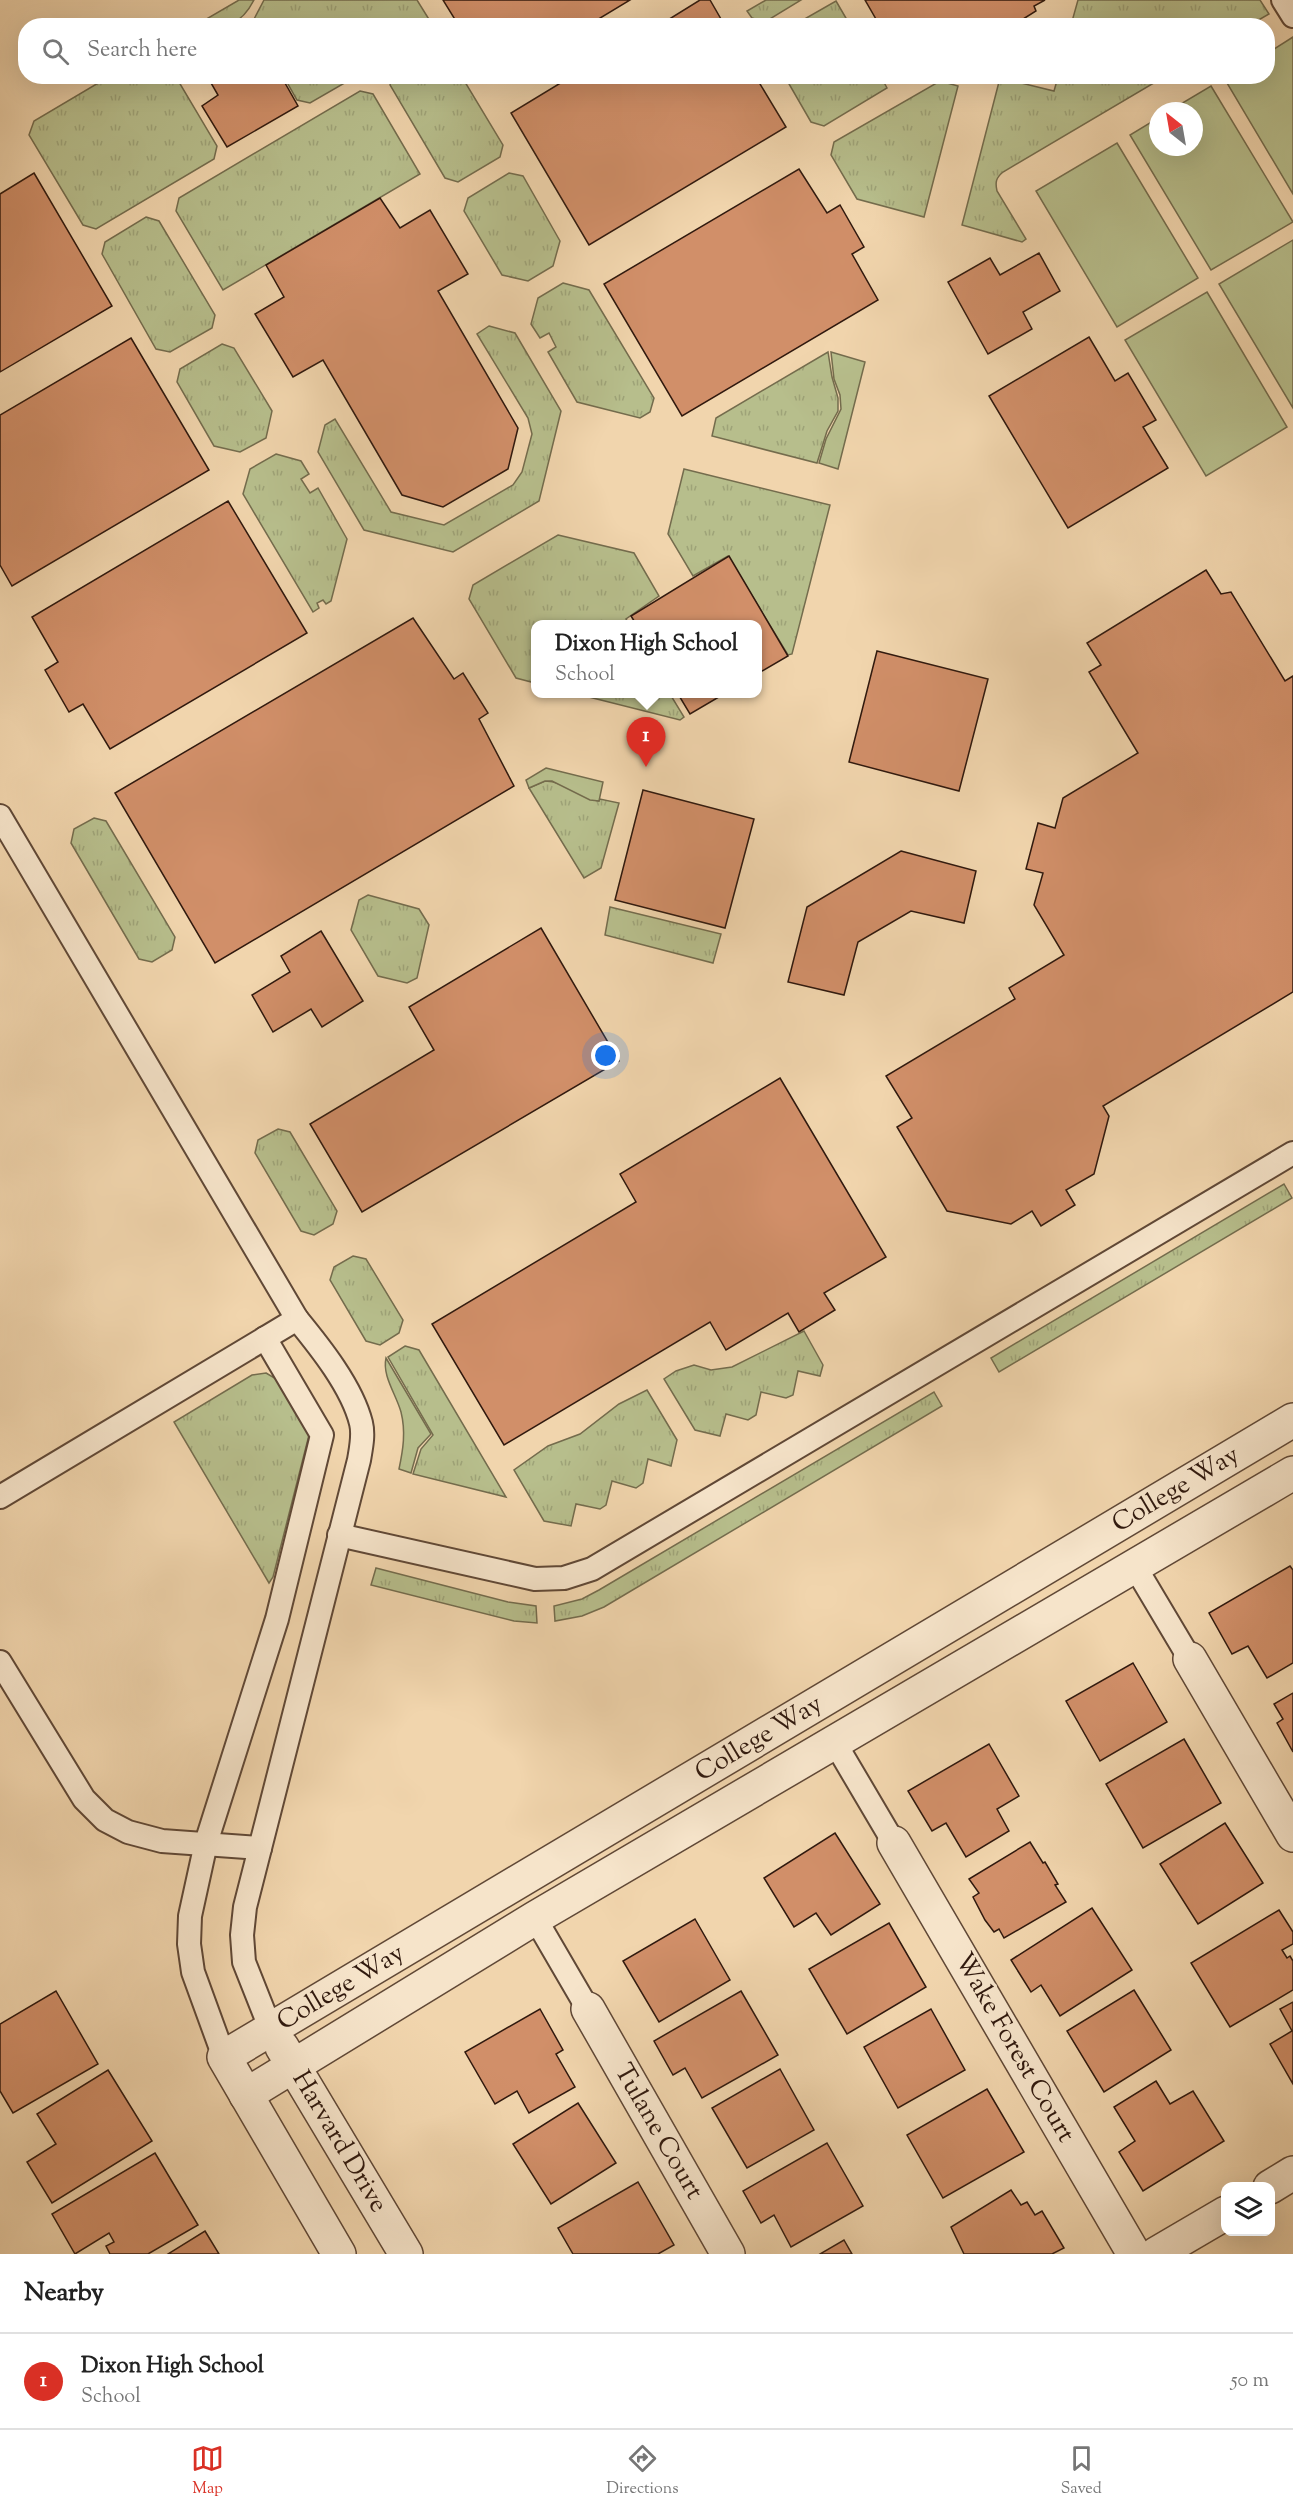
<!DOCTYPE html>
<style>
:root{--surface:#fff;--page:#f6f6f6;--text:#222;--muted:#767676;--line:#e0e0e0;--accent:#d93025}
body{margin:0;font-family:"Sorts Mill Goudy",serif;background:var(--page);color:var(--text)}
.controls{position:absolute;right:18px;bottom:18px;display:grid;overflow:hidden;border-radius:12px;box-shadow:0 6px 24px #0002}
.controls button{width:54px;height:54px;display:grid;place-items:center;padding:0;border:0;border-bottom:2px solid var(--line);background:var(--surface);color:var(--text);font:30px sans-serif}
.compass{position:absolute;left:1149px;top:102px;width:54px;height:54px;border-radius:50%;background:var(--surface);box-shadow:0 6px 24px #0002;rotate:329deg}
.you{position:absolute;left:606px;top:1056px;width:21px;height:21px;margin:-15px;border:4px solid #fff;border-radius:50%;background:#1a73e8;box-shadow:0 0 0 9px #1a73e833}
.badge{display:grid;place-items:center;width:39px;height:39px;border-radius:50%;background:var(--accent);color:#fff;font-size:20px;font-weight:700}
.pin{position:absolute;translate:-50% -50px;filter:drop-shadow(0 2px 3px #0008)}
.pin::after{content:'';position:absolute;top:32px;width:21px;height:18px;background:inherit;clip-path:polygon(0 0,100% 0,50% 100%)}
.popup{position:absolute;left:531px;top:620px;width:231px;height:78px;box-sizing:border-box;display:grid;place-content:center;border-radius:12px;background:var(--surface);filter:drop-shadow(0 2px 4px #0005);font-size:20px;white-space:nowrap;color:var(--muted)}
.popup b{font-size:22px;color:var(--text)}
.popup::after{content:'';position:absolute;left:50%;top:100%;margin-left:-12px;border:12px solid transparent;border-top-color:var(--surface)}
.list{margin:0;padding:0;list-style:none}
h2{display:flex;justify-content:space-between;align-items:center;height:78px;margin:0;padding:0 24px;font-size:26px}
h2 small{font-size:20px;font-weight:400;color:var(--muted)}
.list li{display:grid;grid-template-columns:39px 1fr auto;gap:18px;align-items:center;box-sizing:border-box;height:96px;padding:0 24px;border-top:2px solid var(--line)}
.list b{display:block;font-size:22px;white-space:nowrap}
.list p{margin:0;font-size:20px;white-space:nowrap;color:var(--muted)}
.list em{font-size:20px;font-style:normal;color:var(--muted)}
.icon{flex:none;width:33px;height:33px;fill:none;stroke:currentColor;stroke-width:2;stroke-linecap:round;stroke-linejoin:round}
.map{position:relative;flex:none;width:1293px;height:2254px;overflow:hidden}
.search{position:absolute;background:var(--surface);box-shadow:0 6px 24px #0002;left:18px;right:18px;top:18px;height:66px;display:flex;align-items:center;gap:15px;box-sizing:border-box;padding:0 21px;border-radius:24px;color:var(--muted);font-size:22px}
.sheet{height:174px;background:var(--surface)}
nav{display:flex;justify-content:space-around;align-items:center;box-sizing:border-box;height:84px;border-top:2px solid var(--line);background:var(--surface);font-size:16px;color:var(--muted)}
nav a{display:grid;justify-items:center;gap:3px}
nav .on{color:var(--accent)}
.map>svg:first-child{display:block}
</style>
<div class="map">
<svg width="1293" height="2254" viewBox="0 0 1293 2254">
<defs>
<pattern id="grass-tufts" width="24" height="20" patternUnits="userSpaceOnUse" patternTransform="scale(1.5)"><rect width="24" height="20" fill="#b7be8c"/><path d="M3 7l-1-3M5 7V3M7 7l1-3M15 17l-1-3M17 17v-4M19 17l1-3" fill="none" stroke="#9ea378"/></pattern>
</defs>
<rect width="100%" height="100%" fill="#f1d5ad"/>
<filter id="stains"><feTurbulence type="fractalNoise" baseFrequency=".00333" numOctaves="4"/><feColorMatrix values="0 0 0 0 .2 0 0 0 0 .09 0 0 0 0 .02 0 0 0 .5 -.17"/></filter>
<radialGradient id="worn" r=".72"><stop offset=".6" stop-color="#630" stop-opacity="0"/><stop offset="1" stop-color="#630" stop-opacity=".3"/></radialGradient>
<g fill="url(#grass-tufts)" stroke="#746c4d" stroke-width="1.5">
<path d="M239 0H254C239 29 225 26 196 25Z"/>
<path d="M264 0H417L430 21 429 26 253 25 252 23Z"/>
<path d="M766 0H801L765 22 752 18 747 11Z"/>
<path d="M1078 0H1260L1269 14 1250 25H1071Z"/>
<path d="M836 1 850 25H794Z"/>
<path d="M110 76 176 77 217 146 214 159 96 229 83 225 29 135 34 121Z"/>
<path d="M284 77H355L310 103 297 100Z"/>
<path d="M392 77H462L503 145 500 157 458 182 445 178 390 85Z"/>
<path d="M785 77H881L887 88 824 126 811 122Z"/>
<path d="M1058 77H1164L1003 172C996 178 995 182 997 191L1026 239 1022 242 962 225 1000 78 1054 91Z"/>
<path d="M940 81 958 86 924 217 857 199 831 155 834 142Z"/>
<path d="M360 91 373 94 420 174 223 290 176 211 179 198Z"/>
<path d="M509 173 523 176 560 241 553 266 528 281 502 275 464 211 468 198Z"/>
<path d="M146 217 159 221 215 315 212 328 170 352 156 349 102 254 105 242Z"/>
<path d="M563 283 589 290 654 398 650 412 640 418 577 402 548 352 556 347 549 333 540 338 531 324 538 298Z"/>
<path d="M489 326 515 333 561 411 539 501 453 552 364 530 318 452 325 425 335 419 391 512 444 525 513 485 522 472 532 434 528 418 477 334Z"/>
<path d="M222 344 234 348 272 411 266 438 240 452 214 446 177 382 180 369Z"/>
<path d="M828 352 832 377 838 398V411L827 431 817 463 712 436 716 418Z"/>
<path d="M276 454 301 461 309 474 301 479 310 493 318 488 347 539 331 601 326 604 323 600 317 603 319 608 313 612 243 494 250 469Z"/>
<path d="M684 469 830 505 792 654 788 655 728 556 693 576 668 534Z"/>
<path d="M558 535 634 553 659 596 626 619 629 624H535V683L516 678 469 599 473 585Z"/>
<path d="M577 694H670L684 717 680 720Z"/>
<path d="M545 781C565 781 580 798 599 801L600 799 619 803 601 868 584 878 529 788Z"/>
<path d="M94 818 106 821 175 937 172 950 152 962 139 959 71 843 74 829Z"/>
<path d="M368 895 419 909 429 925 417 978 407 983 378 976 351 930 359 900Z"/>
<path d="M610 907 721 934 713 963 605 935Z"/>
<path d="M278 1129 290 1132 337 1211 333 1224 314 1235 301 1231 255 1153 258 1140Z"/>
<path d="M1284 1184 1292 1198 999 1372 991 1358Z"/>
<path d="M353 1256 366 1259 403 1320 399 1333 380 1345 366 1341 330 1280 334 1267Z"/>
<path d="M804 1331 823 1365 820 1376 798 1371 793 1395 786 1398 761 1392 756 1415 748 1420 726 1414 720 1436 695 1430 664 1379 676 1371 694 1365 711 1370 732 1367Z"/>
<path d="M405 1346 419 1350 506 1497 413 1474 421 1449 433 1435 388 1357Z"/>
<path d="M266 1373 278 1380 308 1429 309 1435 273 1577 269 1583 174 1422 252 1375Z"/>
<path d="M647 1390 677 1440 671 1466 648 1459 643 1483 636 1488 612 1481 606 1505 600 1509 576 1504 571 1526 544 1521 514 1470 548 1446 580 1434 619 1404Z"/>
<path d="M934 1392 942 1406 604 1607 582 1616 555 1621 554 1606 582 1599 599 1590Z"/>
<path d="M376 1568 508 1602 536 1606 537 1623 514 1621 371 1585Z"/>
</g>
<g fill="#b7be8c" stroke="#746c4d" stroke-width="1.5">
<path d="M1293 37V194L1224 78 1268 76V53Z"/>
<path d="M1211 86 1293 222 1211 270 1130 135 1158 118V147H1194V111H1169Z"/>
<path d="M1117 143 1198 278 1117 327 1036 191Z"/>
<path d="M1293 240V408L1219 284Z"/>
<path d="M1207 292 1287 427 1206 476 1125 340Z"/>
<path d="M831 352 865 362 838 469 819 463 826 439 841 409 840 395 834 379Z"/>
<path d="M546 768 603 782 599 801 590 800 552 781H545L529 788 526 780Z"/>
<path d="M386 1358 431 1434 418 1448 411 1473 399 1469C403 1450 406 1432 401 1412 396 1394 382 1376 386 1358Z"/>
</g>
<g fill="#d18f69" stroke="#30190e" stroke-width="1.5">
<path d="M443 0H630L587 26H459Z"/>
<path d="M700 0H710L725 26H658Z"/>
<path d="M865 0H1045L1034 6 1036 11 1012 26H880Z"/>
<path d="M207 76H281L298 106 227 147 202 106 218 95Z"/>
<path d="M572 76H772L760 84 786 127 589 245 511 113Z"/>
<path d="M799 169 827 213 840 205 864 247 852 254 878 300 682 416 604 284Z"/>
<path d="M34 173 112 306 0 372V194Z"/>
<path d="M380 198 400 228 430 210 468 274 438 291 518 428 508 469 443 507 402 495 323 360 293 377 255 314 284 297 266 265Z"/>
<path d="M1039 253 1060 291 1023 312 1032 329 988 354 948 282 990 258 1000 275Z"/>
<path d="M1089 337 1115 381 1128 373 1156 420 1143 427 1168 468 1068 528 989 396Z"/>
<path d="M131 338 209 470 12 586 0 565V415Z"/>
<path d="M228 501 307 633 110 749 83 704 69 712 45 670 58 662 32 617Z"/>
<path d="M729 556 788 656 757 674V624H636L631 616Z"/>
<path d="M1206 570 1221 594 1231 592 1285 681 1293 676V992L1103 1106 1109 1116 1094 1174 1066 1190 1075 1205 1041 1226 1032 1211 1011 1224 947 1211 897 1127 912 1118 886 1076 1015 999 1009 988 1064 955 1034 905 1043 873 1026 869 1038 823 1055 828 1063 798 1138 753 1089 672 1101 665 1087 643Z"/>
<path d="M413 618 454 679 463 673 488 713 479 719 514 786 215 963 115 793Z"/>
<path d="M877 651 988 679 959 791 849 762Z"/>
<path d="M678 694H724L690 714Z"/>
<path d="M643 790 754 819 725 928 615 900Z"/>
<path d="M901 851 976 871 964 923 911 911 858 942 844 995 788 982 807 907Z"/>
<path d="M541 928 619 1061 362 1212 310 1124 434 1050 409 1007Z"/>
<path d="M321 931 363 1001 322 1027 311 1009 273 1032 252 995 290 972 281 956Z"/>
<path d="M780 1078 886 1257 824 1293 835 1310 799 1332 788 1313 726 1350 710 1322 504 1445 432 1324 636 1202 620 1174Z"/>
<path d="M1290 1566 1293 1570V1663L1267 1678 1248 1646 1232 1654 1209 1613Z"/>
<path d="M1133 1663 1167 1722 1100 1761 1066 1701Z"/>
<path d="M1293 1693V1752L1277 1723 1283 1719 1274 1704Z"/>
<path d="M1184 1739 1221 1803 1143 1848 1106 1784Z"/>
<path d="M989 1744 1019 1796 997 1809 1009 1831 966 1857 946 1823 932 1831 908 1791Z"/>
<path d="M1225 1823 1263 1883 1198 1924 1160 1864Z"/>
<path d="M835 1833 880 1904 831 1935 816 1913 794 1927 764 1878Z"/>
<path d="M1030 1842 1043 1863 1045 1862 1058 1884 1055 1885 1066 1902 1004 1938 999 1929 994 1932 985 1920 973 1897 979 1893 969 1879Z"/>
<path d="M1092 1908 1132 1970 1060 2016 1041 1985 1031 1992 1011 1960Z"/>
<path d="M1279 1910 1293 1932V1944L1282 1950 1287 1958 1290 1956 1293 1961V1990L1230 2027 1191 1963Z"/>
<path d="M695 1919 730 1980 659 2022 623 1961Z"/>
<path d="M889 1923 926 1987 847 2034 809 1969Z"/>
<path d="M1134 1990 1171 2050 1104 2092 1067 2031Z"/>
<path d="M56 1991 98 2064 13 2113 0 2091V2024Z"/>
<path d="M741 1991 778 2055 702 2098 685 2068 673 2075 654 2041Z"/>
<path d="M1293 2002V2084L1270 2044 1292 2031 1280 2009Z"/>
<path d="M540 2009 563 2050 556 2054 575 2087 529 2113 517 2091 495 2104 465 2052Z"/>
<path d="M931 2009 965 2070 898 2108 864 2047Z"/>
<path d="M780 2069 814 2130 747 2168 712 2108Z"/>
<path d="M108 2070 152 2141 52 2203 27 2162 56 2144 37 2114Z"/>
<path d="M1156 2081 1170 2104 1193 2091 1224 2141 1143 2191 1119 2152 1135 2141 1114 2107Z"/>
<path d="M987 2089 1024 2152 943 2198 907 2135Z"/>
<path d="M578 2103 616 2163 551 2204 513 2144Z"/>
<path d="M827 2143 863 2206 791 2247 774 2215 761 2223 743 2191Z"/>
<path d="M155 2153 198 2225 148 2254H110L106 2246 114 2242 109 2233 75 2254 52 2214Z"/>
<path d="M638 2182 674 2245 658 2254H573L558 2228Z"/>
<path d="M1011 2190 1021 2205 1027 2202 1035 2215 1042 2211 1064 2248 1052 2254H964L951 2227Z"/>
<path d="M205 2231 219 2254H168Z"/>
<path d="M844 2240 852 2254H820Z"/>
</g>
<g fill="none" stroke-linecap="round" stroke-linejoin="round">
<g stroke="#604836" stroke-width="26">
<g id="service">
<path d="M1283 0 1293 16"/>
<path d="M0 816 297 1319C320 1347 352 1387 361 1423 364 1435 361 1448 359 1460L245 1907 242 1935 244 1962 271 2030"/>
<path d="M0 1497 297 1319"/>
<path d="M339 1535 535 1579 564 1578 592 1569 1293 1153"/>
<path d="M1134 1565 1190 1659"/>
<path d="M0 1662 84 1799 105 1820 128 1832 162 1841 260 1848"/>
<path d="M835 1743 894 1843"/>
<path d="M535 1918 588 2009"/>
<path d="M224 2057 193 1972 189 1944 190 1916 206 1843 277 1619 322 1435 265 1338"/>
</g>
</g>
<g stroke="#604836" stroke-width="36">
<g id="minor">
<path d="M1190 1659 1293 1835"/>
<path d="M894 1843 1134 2254"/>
<path d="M588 2009 728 2254"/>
<path d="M1270 2187 1293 2173"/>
<path d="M1156 2254 1226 2213"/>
</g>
</g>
<g stroke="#604836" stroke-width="36">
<g id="tertiary">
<path d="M282 2047 406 2254"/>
<path d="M246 2095 535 1918 1293 1473"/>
<path d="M339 2254 224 2057 1293 1420"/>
</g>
</g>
<use href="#service" stroke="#f6e4ca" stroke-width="22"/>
<use href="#minor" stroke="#f6e4ca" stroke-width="33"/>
<use href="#tertiary" stroke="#f6e4ca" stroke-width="33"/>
</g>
<g text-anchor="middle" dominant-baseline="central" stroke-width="6" stroke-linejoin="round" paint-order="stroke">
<g font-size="26" fill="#30190e" stroke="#f6e4ca">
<text transform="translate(1176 1490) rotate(-31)">College Way</text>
<text transform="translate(759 1739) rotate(-31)">College Way</text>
<text transform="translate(341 1988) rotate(-31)">College Way</text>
<text transform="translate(1014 2048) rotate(60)">Wake Forest Court</text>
<text transform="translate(658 2132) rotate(60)">Tulane Court</text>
<text transform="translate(339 2142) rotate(59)">Harvard Drive</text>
</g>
</g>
<rect width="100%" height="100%" filter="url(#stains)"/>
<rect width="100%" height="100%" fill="url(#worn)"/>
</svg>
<div class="controls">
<button><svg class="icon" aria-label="layers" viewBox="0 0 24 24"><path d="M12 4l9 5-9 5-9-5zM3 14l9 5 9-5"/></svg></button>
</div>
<svg class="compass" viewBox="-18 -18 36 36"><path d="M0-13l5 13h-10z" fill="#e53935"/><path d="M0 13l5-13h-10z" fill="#767676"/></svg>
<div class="you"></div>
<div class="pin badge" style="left:646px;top:767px">1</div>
<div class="popup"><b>Dixon High School</b>School</div>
<div class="search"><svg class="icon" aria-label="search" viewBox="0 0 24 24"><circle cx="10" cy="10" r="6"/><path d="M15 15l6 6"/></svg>Search here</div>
</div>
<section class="sheet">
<h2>Nearby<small></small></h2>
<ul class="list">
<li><span class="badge">1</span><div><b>Dixon High School</b><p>School</p></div><em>50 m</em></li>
</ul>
</section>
<nav>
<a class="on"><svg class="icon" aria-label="map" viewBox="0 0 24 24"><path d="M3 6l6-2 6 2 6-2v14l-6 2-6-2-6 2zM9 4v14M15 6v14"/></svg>Map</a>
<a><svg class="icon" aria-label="directions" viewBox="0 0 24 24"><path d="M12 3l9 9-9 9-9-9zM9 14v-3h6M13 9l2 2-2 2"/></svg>Directions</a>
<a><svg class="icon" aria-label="saved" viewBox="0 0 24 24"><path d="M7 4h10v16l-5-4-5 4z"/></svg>Saved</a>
</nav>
